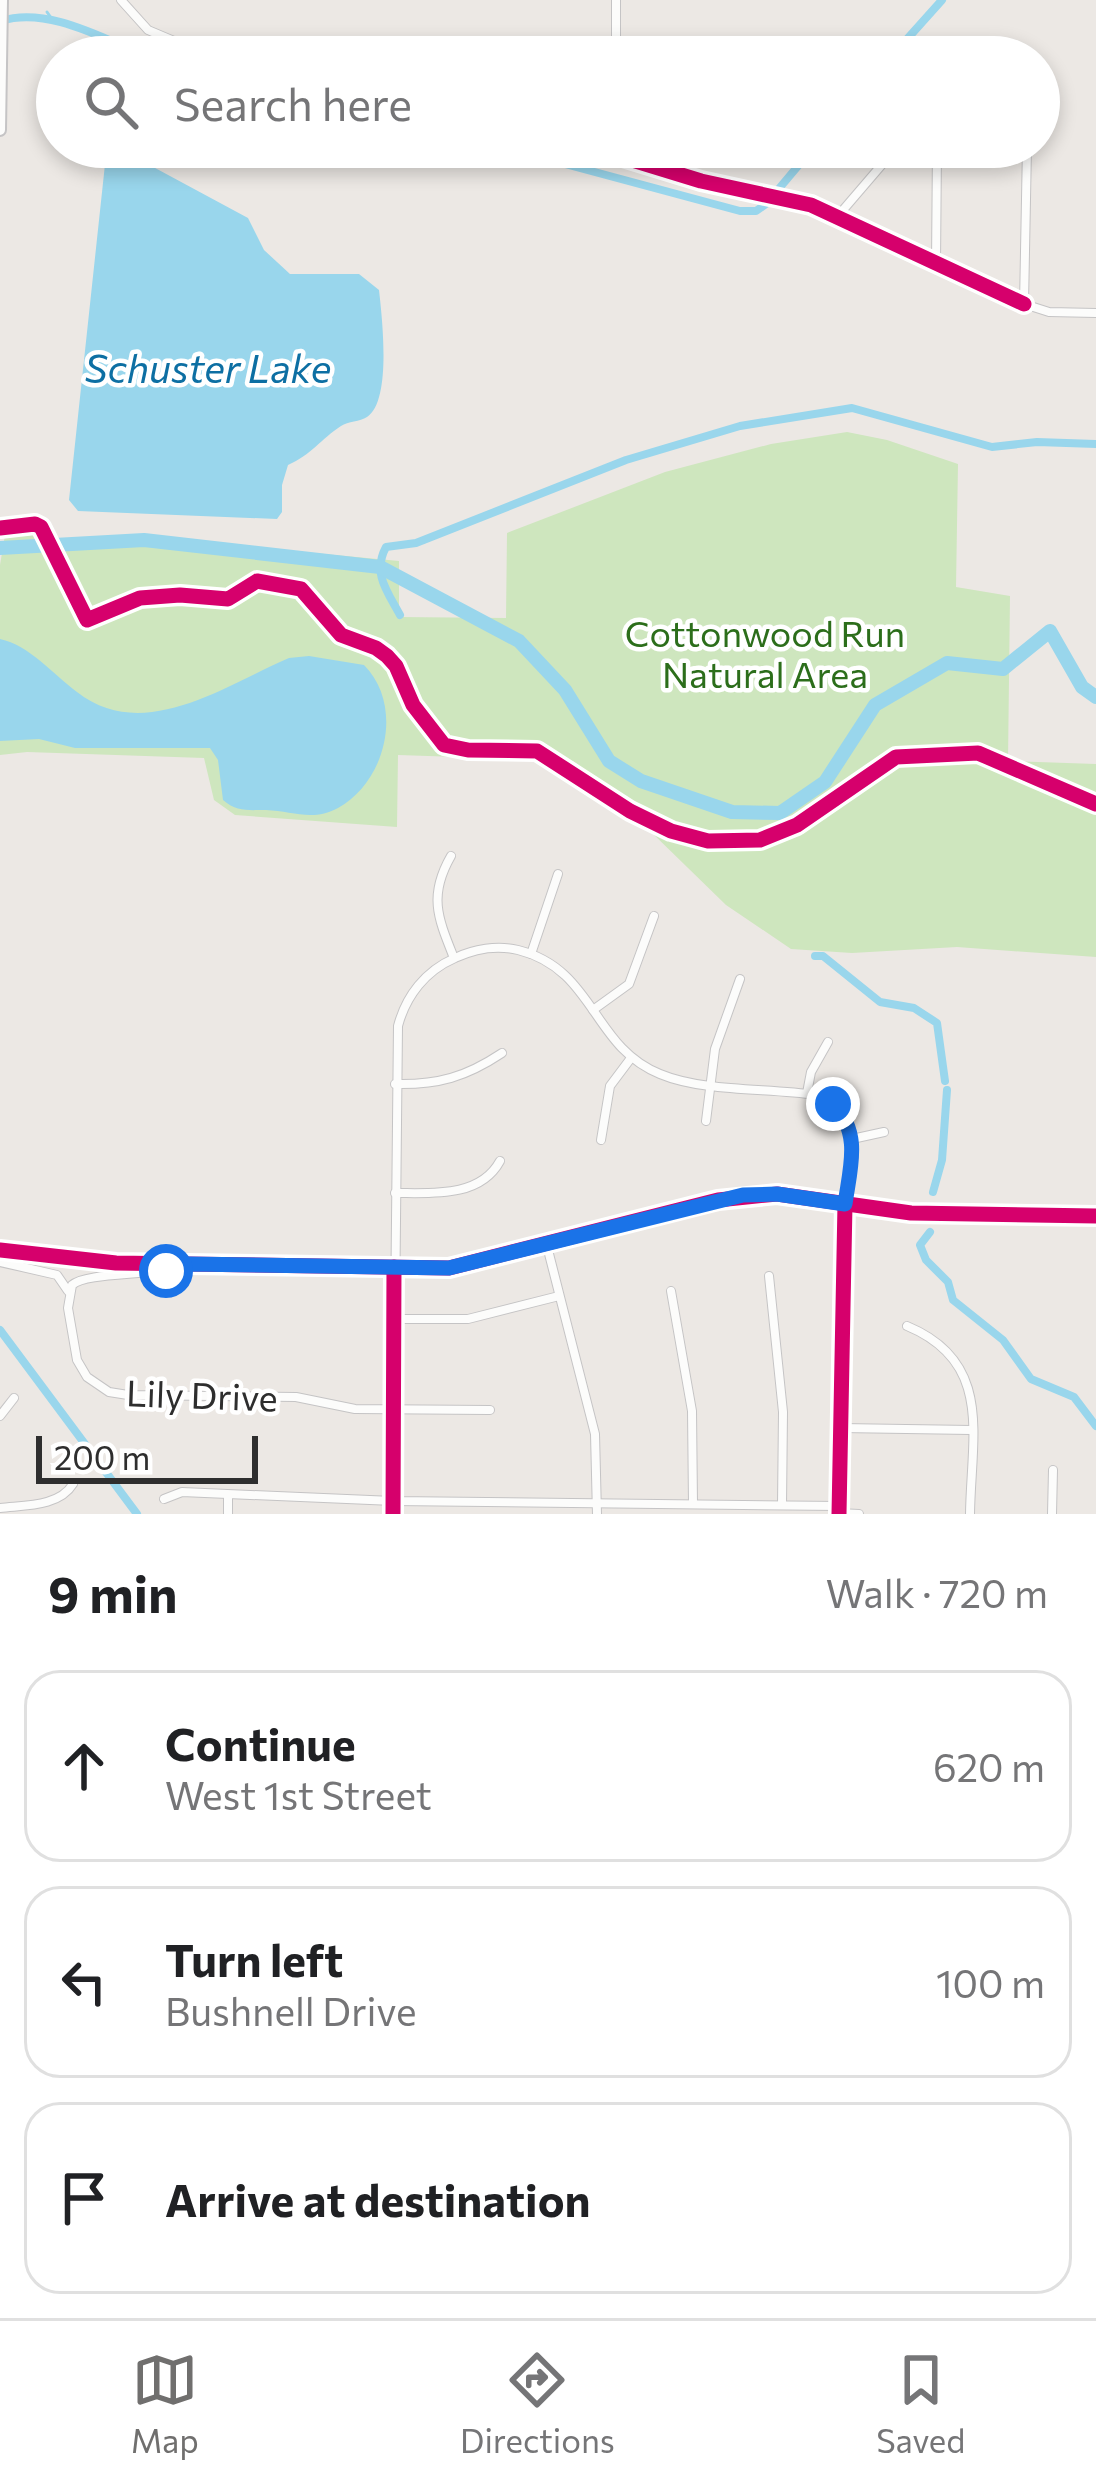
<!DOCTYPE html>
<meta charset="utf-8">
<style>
:root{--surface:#fff;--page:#f2f2f2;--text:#202124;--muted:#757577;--line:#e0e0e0;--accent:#706f6e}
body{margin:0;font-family:Commissioner,sans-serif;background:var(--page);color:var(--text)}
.scale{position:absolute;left:36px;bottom:30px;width:222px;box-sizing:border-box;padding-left:12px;border:6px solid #2e2e2e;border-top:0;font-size:33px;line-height:42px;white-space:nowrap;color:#2e2e2e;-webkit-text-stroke:9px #fff;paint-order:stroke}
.stop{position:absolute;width:36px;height:36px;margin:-27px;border:9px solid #1a73e8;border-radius:50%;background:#fff}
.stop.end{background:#1a73e8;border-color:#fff;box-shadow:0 3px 12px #0008}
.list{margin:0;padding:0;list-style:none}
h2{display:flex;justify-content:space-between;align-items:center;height:156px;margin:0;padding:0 48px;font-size:51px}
h2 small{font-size:39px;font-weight:400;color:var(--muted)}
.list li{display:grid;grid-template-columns:78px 1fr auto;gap:36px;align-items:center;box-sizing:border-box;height:192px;margin:0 24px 24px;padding:0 24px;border:3px solid var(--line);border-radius:36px}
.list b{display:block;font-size:45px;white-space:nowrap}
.list p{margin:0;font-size:39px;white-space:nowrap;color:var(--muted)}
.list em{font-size:39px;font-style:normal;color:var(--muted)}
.icon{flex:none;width:66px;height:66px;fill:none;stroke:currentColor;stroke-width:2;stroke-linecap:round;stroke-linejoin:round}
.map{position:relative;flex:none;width:1096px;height:1514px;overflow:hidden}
.search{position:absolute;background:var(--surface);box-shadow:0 6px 18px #0003;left:36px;right:36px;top:36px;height:132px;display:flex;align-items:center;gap:30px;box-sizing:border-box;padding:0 42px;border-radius:66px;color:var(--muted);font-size:45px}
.sheet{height:804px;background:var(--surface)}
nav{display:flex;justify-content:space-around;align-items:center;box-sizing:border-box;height:168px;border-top:3px solid var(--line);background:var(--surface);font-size:33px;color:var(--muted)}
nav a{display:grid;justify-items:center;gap:6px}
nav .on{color:var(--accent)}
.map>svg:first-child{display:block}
</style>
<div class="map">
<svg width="1096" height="1514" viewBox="0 0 1096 1514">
<rect width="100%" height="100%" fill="#ece8e4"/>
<path fill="#cee6be" d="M847 432 887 440 958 464 956 587 1010 596 1008 761 1096 764V957L957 947 852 953 791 949 726 905 648 829 641 811 573 761 398 755 397 827 235 815 214 800 204 758 27 752 0 755V565L7 523 45 520 63 544 140 537 399 561V617L506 618 507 533 665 472 771 444Z"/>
<g fill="#99d6ec">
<path d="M106 155H131L248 218 264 250 290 274H359L379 290C382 317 392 401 367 417 360 422 348 421 341 426 321 439 311 455 288 465L282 485V512L277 519 78 511 69 500Z"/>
<path d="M0 639C29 645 53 674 77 692 143 744 224 686 289 658L309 656 364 665C404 705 387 781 338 808 313 822 292 811 266 810 248 810 237 812 223 800L218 760 210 748H75L39 739 0 741Z"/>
</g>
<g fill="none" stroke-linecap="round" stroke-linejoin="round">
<path stroke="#99d6ec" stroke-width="3" d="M47 12 54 22"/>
<g stroke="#99d6ec" stroke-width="8">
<path d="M1 21C49 6 105 40 149 57"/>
<path d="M891 57 942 0"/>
<path d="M330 147 352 153 505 157 565 164 740 211H756L766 204 814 147"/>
<path d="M400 615C387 591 372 573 386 547L416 543 626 460 740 426 852 408 992 447 1037 442 1096 444"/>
<path d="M815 956H823L880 1002 914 1008 937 1023 945 1081"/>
<path d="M933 1192 942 1160 947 1090"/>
<path d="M930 1232 920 1245 926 1260 948 1282 953 1300 1003 1340 1031 1379 1074 1397 1096 1426"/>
<path d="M0 1330 137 1514"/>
</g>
<path stroke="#99d6ec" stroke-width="14" d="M0 548 144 540 380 567 519 641 565 690 609 761 641 781 732 812 780 813 825 782 875 705 947 663 1003 669 1050 631 1082 687 1096 697"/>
<g stroke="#c5c4c5" stroke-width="10">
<g id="street">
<path d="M121 0 148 30 212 57"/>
<path d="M616 57V0"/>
<path d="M990 57H996"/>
<path d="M590 147 701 181 811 205 1024 304 1049 312 1096 313"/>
<path d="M837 217 897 147"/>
<path d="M936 264 937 147"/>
<path d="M1024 304 1027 147"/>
<path d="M451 856C428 896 438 918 454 958"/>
<path d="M531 954 558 874"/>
<path d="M593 1010 629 984 654 916"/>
<path d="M395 1084C438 1085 466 1077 502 1053"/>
<path d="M807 1093 811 1072 828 1042"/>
<path d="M706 1121 715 1049 740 979"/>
<path d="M852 1139 884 1132"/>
<path d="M601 1140 610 1086 631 1058"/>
<path d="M395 1193C431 1193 480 1198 500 1161"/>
<path d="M547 1246 595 1434 597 1514"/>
<path d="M0 1262 57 1275 68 1291"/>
<path d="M178 1267C152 1276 86 1272 72 1285L68 1308 77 1360 87 1377 109 1392 128 1395 296 1397 355 1409 490 1410"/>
<path d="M769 1276 783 1412 782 1505"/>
<path d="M671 1291 692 1411 693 1504"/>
<path d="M393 1319H468L559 1296"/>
<path d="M907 1326C994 1362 971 1437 970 1514"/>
<path d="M0 1416 14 1398"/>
<path d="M841 1428 971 1430"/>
<path d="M228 1495V1514"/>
<path d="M164 1499 182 1492 393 1501 839 1506"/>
<path d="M0 1508C24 1505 59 1507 73 1484"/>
<path d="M839 1513 859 1514"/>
<path d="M393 1514 398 1026C406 996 425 971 455 958 474 949 497 945 518 950 595 969 592 1047 660 1074 703 1092 768 1088 815 1095L842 1113 853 1143 845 1204 839 1514"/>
<path d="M1052 1514 1053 1470"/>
</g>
</g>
<g stroke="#c5c4c5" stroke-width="14">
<g id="secondary">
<path d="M0 130 2 0"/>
<path d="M0 1250 116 1263 449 1268 718 1200 777 1194 911 1213 1096 1216"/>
</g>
</g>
<use href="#street" stroke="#fcfcfb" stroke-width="8"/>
<use href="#secondary" stroke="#fcfcfb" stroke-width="10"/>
<g stroke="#fff" stroke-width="22">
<g id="cycleway">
<path d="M590 147 701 181 811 205 1024 304"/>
<path d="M0 528 35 524 41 527 87 620 140 598 180 595 228 599 257 581 301 589 341 635 376 648 387 656 396 666 413 705 444 745 468 750 537 751 630 811 671 831 708 841 760 840 797 825 896 757 978 753 1096 804"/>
<path d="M0 1250 116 1263 449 1268 718 1200 777 1194 911 1213 1096 1216"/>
<path d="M393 1514 394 1267"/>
<path d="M839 1514 845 1204"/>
</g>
</g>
<use href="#cycleway" stroke="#d6006c" stroke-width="15"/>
</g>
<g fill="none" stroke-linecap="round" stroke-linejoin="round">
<path stroke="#1a73e8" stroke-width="15" d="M166 1271 189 1264 449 1268 743 1195 777 1194 845 1204C850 1168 862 1133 833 1104"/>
</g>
<g text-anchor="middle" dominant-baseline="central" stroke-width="9" stroke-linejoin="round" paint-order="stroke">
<g font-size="36" fill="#2c6e1b" stroke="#fff">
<text x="765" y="632">Cottonwood Run<tspan x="765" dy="41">Natural Area</tspan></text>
</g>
<g font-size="36" fill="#2e2e2e" stroke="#fff">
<text transform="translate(202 1394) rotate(2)">Lily Drive</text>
</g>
<g font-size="39" font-style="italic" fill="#0d6fa3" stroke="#fff">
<text x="208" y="367">Schuster Lake</text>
</g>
</g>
</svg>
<div class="scale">200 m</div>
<div class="stop" style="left:166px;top:1271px"></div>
<div class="stop end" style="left:833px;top:1104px"></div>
<div class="search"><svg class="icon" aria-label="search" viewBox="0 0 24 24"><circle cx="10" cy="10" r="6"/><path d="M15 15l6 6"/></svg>Search here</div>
</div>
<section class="sheet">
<h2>9 min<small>Walk · 720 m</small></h2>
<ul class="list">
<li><svg class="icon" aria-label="ahead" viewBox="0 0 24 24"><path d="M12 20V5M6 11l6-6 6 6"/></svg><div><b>Continue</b><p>West 1st Street</p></div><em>620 m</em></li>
<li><svg class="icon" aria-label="left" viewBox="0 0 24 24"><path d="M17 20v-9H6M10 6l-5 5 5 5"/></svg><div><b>Turn left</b><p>Bushnell Drive</p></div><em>100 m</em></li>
<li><svg class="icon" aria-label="arrive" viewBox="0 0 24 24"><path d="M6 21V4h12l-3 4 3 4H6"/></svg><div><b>Arrive at destination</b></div></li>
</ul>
</section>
<nav>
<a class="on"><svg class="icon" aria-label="map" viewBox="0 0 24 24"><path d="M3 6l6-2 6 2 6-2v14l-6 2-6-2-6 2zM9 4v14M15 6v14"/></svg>Map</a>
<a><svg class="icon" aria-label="directions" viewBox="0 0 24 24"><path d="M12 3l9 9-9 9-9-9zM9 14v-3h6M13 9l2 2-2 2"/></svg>Directions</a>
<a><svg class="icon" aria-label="saved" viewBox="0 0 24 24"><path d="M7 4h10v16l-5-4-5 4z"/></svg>Saved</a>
</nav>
